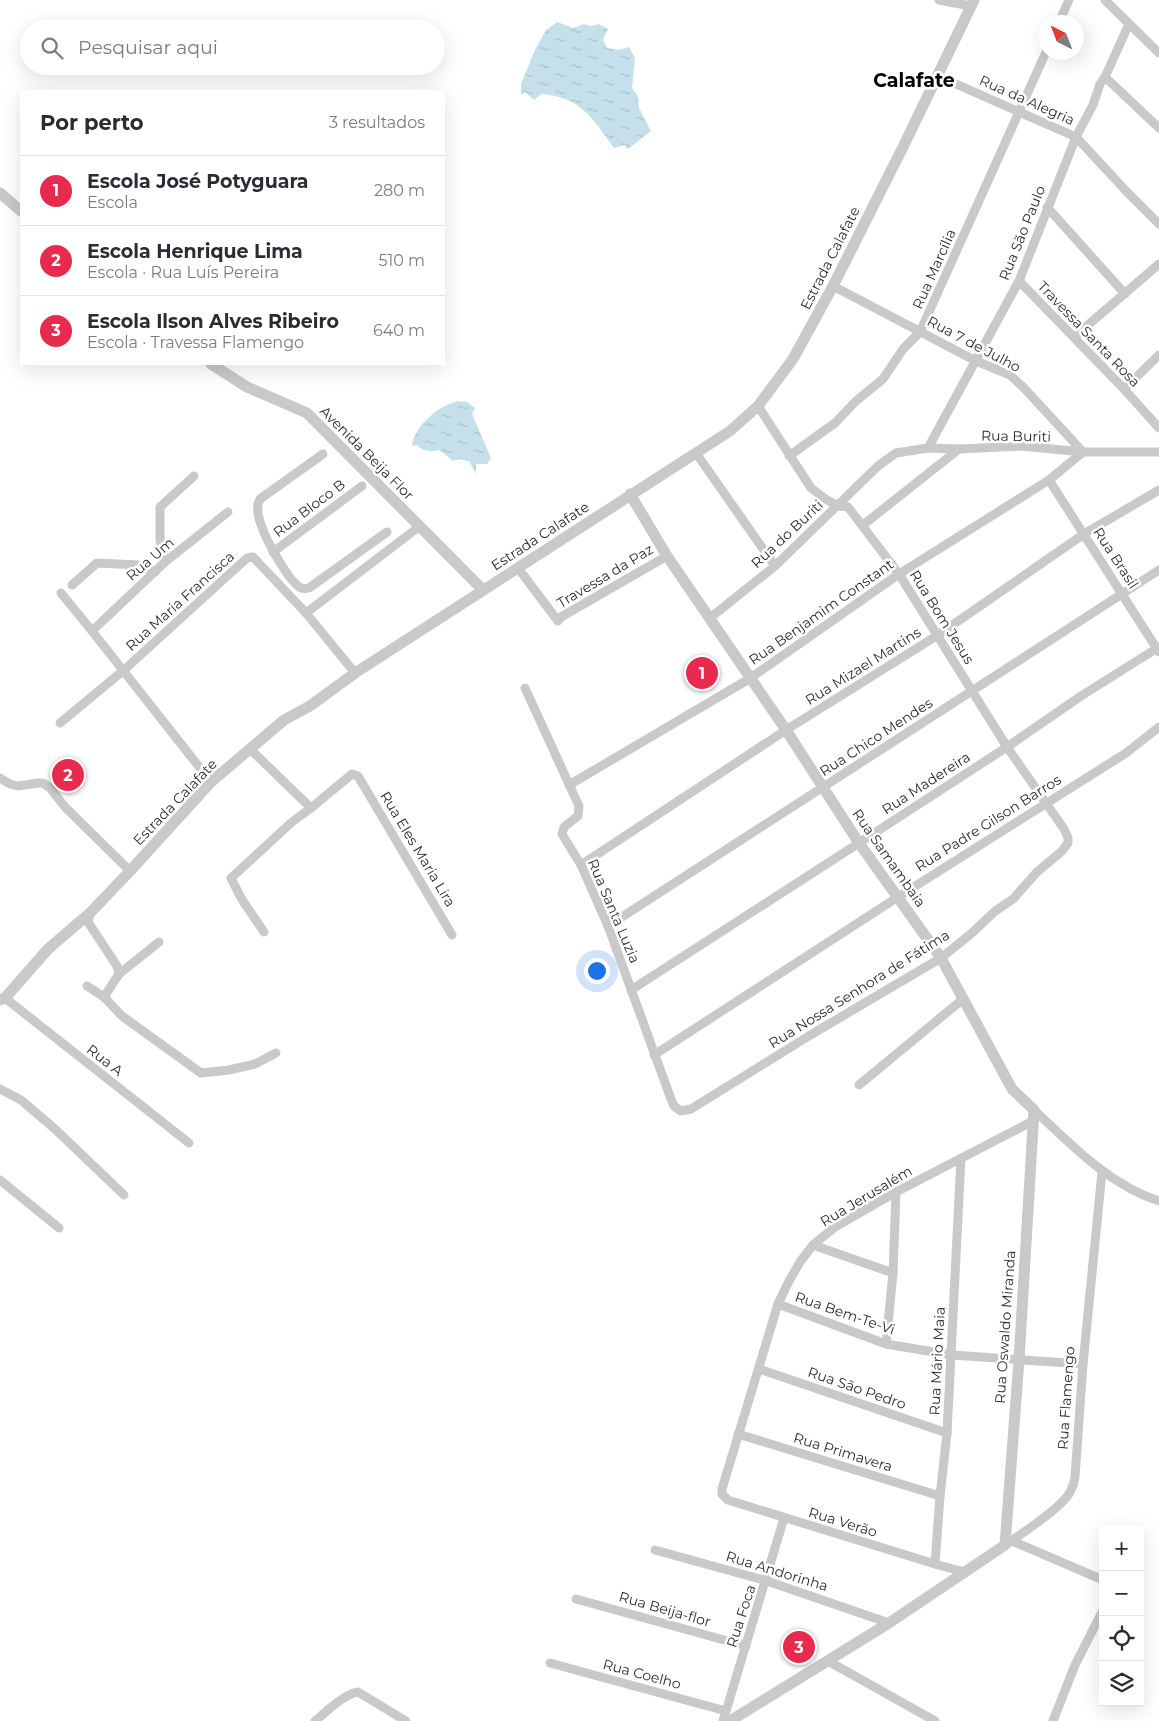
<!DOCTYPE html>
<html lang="pt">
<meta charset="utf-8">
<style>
:root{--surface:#fff;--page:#f7f7f7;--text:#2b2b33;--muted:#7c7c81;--line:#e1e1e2;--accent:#e72a4d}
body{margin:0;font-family:Montserrat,sans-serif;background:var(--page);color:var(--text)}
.controls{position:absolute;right:15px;bottom:15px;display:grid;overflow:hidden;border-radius:0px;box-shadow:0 5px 20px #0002}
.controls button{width:45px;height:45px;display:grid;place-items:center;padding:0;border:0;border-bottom:1px solid var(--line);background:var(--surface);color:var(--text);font:25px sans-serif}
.compass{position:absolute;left:1039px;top:15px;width:45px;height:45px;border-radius:50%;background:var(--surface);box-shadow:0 5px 20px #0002;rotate:318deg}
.you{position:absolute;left:596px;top:970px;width:18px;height:18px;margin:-12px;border:4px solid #fff;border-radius:50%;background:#1a73e8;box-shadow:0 0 0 8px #1a73e833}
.badge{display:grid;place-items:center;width:32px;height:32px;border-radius:50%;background:var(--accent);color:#fff;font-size:16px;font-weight:700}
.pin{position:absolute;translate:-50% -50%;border:2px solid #fff;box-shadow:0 1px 5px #0006}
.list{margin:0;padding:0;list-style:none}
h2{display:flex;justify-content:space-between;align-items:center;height:65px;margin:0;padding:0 20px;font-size:21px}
h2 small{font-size:16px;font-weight:400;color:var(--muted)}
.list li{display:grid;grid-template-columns:32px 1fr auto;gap:15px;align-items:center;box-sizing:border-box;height:70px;padding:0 20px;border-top:1px solid var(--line)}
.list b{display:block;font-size:19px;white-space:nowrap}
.list p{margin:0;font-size:16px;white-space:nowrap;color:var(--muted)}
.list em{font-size:16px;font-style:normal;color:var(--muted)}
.icon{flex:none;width:28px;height:28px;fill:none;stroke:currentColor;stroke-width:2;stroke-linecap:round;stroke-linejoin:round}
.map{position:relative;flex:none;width:1159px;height:1721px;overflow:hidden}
.search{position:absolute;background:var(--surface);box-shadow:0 5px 20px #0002;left:20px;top:20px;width:425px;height:55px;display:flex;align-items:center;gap:12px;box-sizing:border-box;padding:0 18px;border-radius:28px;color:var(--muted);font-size:19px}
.panel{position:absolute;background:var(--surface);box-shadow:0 5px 20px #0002;left:20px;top:90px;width:425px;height:275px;border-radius:0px}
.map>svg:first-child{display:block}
</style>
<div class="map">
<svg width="1159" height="1721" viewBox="0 0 1159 1721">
<defs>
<pattern id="water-ripples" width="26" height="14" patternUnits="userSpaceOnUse" patternTransform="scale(1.25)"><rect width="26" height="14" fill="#c5e0eb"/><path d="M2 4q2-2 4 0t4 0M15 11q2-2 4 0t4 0" fill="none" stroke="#a9c0ca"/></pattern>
</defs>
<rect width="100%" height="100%" fill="#fff"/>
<g fill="url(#water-ripples)">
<path d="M557 22 573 28 584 24 591 26 599 24 608 29 603 40 607 48 618 50 629 47 635 58 632 88 638 96 639 108 651 131 628 149 625 145 614 148C592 118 581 97 541 94L534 100 525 92 521 95V84L535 50 546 30Z"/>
<path d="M459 401 467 402 475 408 472 414 491 458 487 464H476V474L469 461 459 459 453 461 439 450C430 452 424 452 417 445L412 446C414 426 440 404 459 401Z"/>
</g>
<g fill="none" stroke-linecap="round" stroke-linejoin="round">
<g stroke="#c9c9c9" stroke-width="9">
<path d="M939 0 971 6"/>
<path d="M1105 0 1159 53"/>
<path d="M1059 22 1069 0"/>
<path d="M938 76 1076 137 1126 191 1159 224"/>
<path d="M1105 77 1159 128"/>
<path d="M1047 207 1125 294"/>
<path d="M1019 281 1124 389 1159 428"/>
<path d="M1074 337 1159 264"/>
<path d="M1124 389 1159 355"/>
<path d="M928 448 1019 281 1076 137 1093 105 1100 84 1105 77 1129 24"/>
<path d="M696 453 775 566"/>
<path d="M323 454 260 499 258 504C257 511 259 520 262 527 266 540 289 582 301 588 304 589 305 589 309 588L387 532"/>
<path d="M789 456 835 423 856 401 883 379 903 349 920 332 1046 52"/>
<path d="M1049 480 1159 652"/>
<path d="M863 525 959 449"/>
<path d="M273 552 362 486"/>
<path d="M165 562 160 540V507L194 476"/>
<path d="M518 568 558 621 561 617 667 556"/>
<path d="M72 585 97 563 138 565 155 572"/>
<path d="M61 593 92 631 211 782"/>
<path d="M306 613 420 526"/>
<path d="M710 618 775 566 878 466 896 453 928 448 959 449 1021 446 1083 452H1159"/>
<path d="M92 631 165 562 228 512"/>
<path d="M525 688 579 806 578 816 564 827 562 834 581 865 608 926 671 1099 674 1106 681 1111 691 1109 812 1034 941 958 972 933 994 912 1013 899 1037 872 1062 851 1068 843V838L1064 829 1007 747 899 574 848 507 839 506 827 500 811 488 758 406"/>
<path d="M60 723 124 670 247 558 253 557 306 613 355 673"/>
<path d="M250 749 311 808 352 774 358 776 452 935"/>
<path d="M0 778 10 784 18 786 38 783H43L50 788 65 807 130 871"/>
<path d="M569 785 749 679 899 574 1049 480 1083 452 1024 388 1010 375 976 361 833 286"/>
<path d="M581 865 786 730 938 635 1084 534 1159 490"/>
<path d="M90 913 88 922 117 966 119 974 104 997 122 1016 201 1073 229 1070 255 1064 276 1053"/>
<path d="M608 926 1159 570"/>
<path d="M264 932 241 898 231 878 292 822 311 808"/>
<path d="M119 974 159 942"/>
<path d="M87 986 104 997"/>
<path d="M631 990 859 843 1007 747 1081 696 1159 647"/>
<path d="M5 998 189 1143"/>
<path d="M654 1055 898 897 1126 753 1159 727"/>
<path d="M859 1085 963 999"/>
<path d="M0 1089 21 1100 55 1129 124 1195"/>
<path d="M1034 1110C1072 1145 1109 1185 1159 1201"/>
<path d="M0 1180 59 1228"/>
<path d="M813 1245 893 1273"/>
<path d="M778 1304 886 1344 952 1355 1083 1364"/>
<path d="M886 1344 893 1273 896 1192"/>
<path d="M759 1369 947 1433"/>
<path d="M738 1434 940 1496"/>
<path d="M1012 1541 1103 1580"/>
<path d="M1005 1545C1020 1535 1063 1507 1070 1492 1073 1487 1074 1482 1075 1477L1083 1364 1102 1172"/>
<path d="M655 1550 767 1581 889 1623"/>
<path d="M935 1564 940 1496 947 1433 961 1158"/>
<path d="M964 1572 935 1564 728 1500 722 1494V1489L778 1304 788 1283 800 1262 813 1245 835 1227 896 1192 1033 1121"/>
<path d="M576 1599 746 1646"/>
<path d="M828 1661 935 1721"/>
<path d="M550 1663 726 1711"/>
<path d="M315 1721C326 1712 344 1694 358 1692L406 1721"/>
<path d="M723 1721 784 1518"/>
<path d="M1053 1721 1075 1665 1103 1610"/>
</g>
<g stroke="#c9c9c9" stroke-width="11">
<path d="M0 193 21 211"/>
<path d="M211 364 247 387 307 413 483 590"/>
<path d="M630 494 667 556 786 730 859 843 941 958 1012 1089 1034 1110 1019 1360 1005 1545 889 1623 730 1721"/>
<path d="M0 1000 5 998 48 949 90 913 130 871 211 782 284 720 310 706 355 673 730 431 758 406 793 359 833 286 904 145 974 0"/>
</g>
</g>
<g text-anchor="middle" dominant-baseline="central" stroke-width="5" stroke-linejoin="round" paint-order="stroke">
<g font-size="14" fill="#2c2c2c" stroke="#fff">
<text transform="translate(1027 100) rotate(24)">Rua da Alegria</text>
<text transform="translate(1022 233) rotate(-68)">Rua São Paulo</text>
<text transform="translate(830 258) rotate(-63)">Estrada Calafate</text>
<text transform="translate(934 269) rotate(-66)">Rua Marcília</text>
<text transform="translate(1089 334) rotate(46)">Travessa Santa Rosa</text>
<text transform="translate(974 344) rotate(28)">Rua 7 de Julho</text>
<text transform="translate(1016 436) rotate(1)">Rua Buriti</text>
<text transform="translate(367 453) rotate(45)">Avenida Beija Flor</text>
<text transform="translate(309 508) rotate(-37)">Rua Bloco B</text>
<text transform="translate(787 534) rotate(-43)">Rua do Buriti</text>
<text transform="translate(540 536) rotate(-33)">Estrada Calafate</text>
<text transform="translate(1116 558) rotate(57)">Rua Brasil</text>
<text transform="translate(150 559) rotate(-41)">Rua Um</text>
<text transform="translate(605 576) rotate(-31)">Travessa da Paz</text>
<text transform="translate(180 601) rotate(-42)">Rua Maria Francisca</text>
<text transform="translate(821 612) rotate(-35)">Rua Benjamim Constant</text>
<text transform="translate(942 617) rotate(58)">Rua Bom Jesus</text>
<text transform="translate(863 666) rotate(-32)">Rua Mizael Martins</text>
<text transform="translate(876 737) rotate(-33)">Rua Chico Mendes</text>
<text transform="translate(926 783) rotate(-33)">Rua Madereira</text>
<text transform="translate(175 802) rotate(-46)">Estrada Calafate</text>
<text transform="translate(988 823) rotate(-32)">Rua Padre Gilson Barros</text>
<text transform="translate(418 849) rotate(59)">Rua Eles Maria Lira</text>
<text transform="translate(889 858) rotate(55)">Rua Samambaia</text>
<text transform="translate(614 911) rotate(67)">Rua Santa Luzia</text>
<text transform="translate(859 989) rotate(-32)">Rua Nossa Senhora de Fátima</text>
<text transform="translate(105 1060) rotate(38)">Rua A</text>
<text transform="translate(866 1196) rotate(-31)">Rua Jerusalém</text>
<text transform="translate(845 1313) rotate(19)">Rua Bem-Te-Vi</text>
<text transform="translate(1005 1327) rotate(-86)">Rua Oswaldo Miranda</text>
<text transform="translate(937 1361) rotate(-87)">Rua Mário Maia</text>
<text transform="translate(857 1388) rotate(19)">Rua São Pedro</text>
<text transform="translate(1066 1398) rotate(-86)">Rua Flamengo</text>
<text transform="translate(843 1452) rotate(17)">Rua Primavera</text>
<text transform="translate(843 1522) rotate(17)">Rua Verão</text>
<text transform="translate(777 1571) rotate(17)">Rua Andorinha</text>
<text transform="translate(665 1609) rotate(16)">Rua Beija-flor</text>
<text transform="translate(741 1616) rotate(-72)">Rua Foca</text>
<text transform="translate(642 1674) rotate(15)">Rua Coelho</text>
</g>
<g font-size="19" font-weight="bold" fill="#000" stroke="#fff">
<text x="914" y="80">Calafate</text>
</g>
</g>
</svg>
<div class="controls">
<button>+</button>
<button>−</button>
<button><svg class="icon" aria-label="locate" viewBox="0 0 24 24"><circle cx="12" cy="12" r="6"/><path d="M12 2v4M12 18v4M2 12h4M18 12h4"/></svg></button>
<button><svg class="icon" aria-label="layers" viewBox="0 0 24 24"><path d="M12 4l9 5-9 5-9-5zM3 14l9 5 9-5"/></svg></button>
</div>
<svg class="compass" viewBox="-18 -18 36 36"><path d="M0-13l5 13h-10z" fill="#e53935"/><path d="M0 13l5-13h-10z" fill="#7c7c81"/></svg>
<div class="you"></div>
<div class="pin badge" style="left:702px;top:673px">1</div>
<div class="pin badge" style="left:68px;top:775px">2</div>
<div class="pin badge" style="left:799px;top:1647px">3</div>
<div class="search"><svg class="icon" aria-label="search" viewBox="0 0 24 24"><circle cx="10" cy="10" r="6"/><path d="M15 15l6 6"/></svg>Pesquisar aqui</div>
<section class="panel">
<h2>Por perto<small>3 resultados</small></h2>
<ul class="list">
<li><span class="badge">1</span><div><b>Escola José Potyguara</b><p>Escola</p></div><em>280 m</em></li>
<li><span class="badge">2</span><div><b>Escola Henrique Lima</b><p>Escola · Rua Luís Pereira</p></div><em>510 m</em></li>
<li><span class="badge">3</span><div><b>Escola Ilson Alves Ribeiro</b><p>Escola · Travessa Flamengo</p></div><em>640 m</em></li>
</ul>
</section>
</div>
